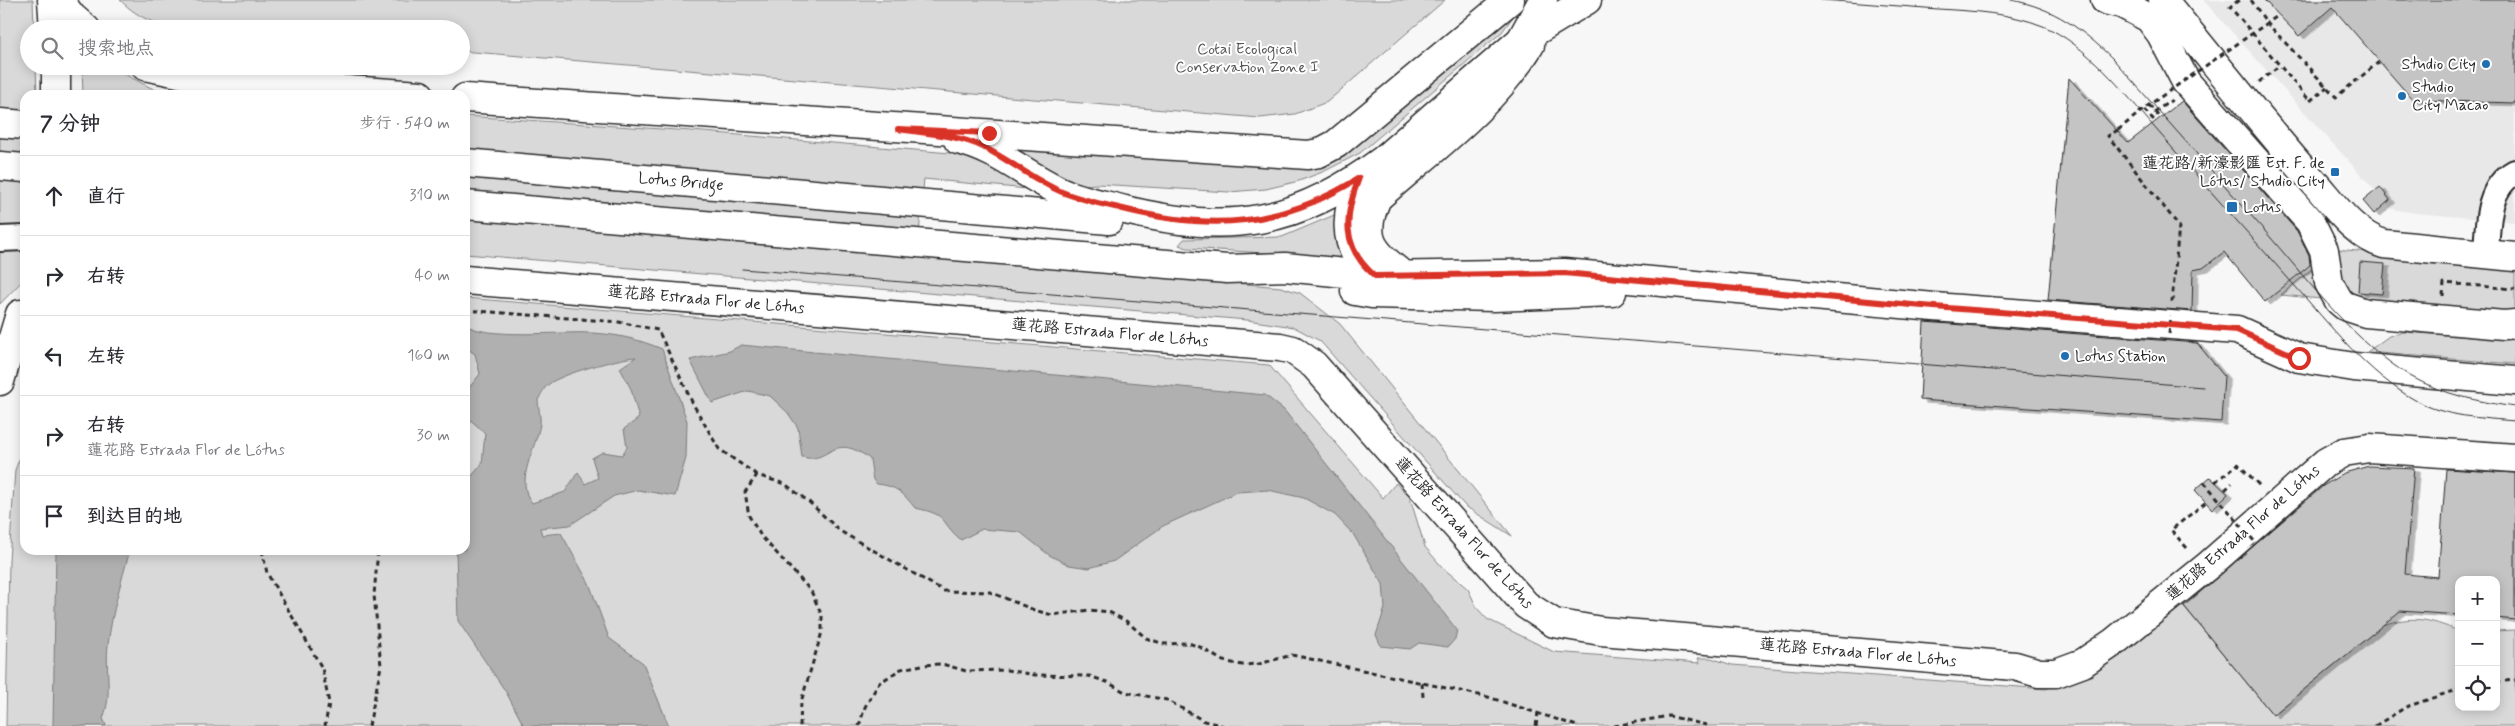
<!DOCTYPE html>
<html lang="zh">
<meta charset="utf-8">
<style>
:root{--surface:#fff;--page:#f2f2f3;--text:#2b2b33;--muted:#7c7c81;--line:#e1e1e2}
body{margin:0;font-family:Mynerve,"LXGW WenKai TC",sans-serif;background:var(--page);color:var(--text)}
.controls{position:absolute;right:15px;bottom:15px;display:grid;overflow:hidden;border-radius:10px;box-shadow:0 2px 12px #0003}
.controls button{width:45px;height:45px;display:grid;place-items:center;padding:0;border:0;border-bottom:1px solid var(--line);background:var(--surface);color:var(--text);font:25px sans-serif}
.stop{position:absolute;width:15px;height:15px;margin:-11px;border:4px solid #d93025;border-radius:50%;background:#fff}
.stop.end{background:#d93025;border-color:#fff;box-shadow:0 1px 5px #0008}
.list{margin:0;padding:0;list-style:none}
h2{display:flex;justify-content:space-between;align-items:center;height:65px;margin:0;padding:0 20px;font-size:21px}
h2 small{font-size:16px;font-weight:400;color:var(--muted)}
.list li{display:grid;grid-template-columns:32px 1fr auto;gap:15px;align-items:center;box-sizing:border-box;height:80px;padding:0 20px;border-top:1px solid var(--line)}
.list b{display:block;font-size:19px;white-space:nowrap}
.list p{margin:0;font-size:16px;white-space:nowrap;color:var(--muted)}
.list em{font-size:16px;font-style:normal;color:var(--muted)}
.icon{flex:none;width:28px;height:28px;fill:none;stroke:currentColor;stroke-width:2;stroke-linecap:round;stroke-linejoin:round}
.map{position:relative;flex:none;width:2515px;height:726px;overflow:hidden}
.search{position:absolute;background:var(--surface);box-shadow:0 2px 12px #0003;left:20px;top:20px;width:450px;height:55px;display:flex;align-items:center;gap:12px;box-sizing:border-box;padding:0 18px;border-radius:28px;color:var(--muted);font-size:19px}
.panel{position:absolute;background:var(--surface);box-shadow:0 2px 12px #0003;left:20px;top:90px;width:450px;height:465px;border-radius:15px}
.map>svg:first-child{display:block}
</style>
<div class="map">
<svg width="2515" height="726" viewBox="0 0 2515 726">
<defs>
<filter id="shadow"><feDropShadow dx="5.5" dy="3" stdDeviation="0" flood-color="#0004"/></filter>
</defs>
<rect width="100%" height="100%" fill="#f7f7f7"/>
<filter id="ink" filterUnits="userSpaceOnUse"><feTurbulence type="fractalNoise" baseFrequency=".02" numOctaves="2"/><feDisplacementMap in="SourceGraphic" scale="10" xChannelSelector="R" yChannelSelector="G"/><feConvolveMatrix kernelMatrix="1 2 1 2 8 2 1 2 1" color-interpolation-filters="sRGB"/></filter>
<g filter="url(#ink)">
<path fill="#e8e8e8" d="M2203 0H2515V222L2416 213 2392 209Z"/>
<g fill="#d9d9d9" stroke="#828282">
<path d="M0 0H33L34 29H29V66H36L37 95H25L24 279 0 304Z"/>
<path d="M120 0H1445L1327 102 1295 114 1260 118 461 51V29H189C161 27 140 20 120 0Z"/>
<path d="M1520 7 1502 32 1360 153 1325 171 1299 181 1266 189 1229 192 1097 184 1027 189 924 179 917 256 1281 287 1300 293 1340 324 1512 536 1465 506 1320 341 1294 327 1247 320 465 254V116L692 131 962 154 1021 147 1322 166 1342 158Z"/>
<path d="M82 66H109L159 92 183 95H83Z"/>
<path d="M1339 213 1343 256 1341 258 1187 248 1179 245 1184 239 1282 237Z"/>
<path d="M2335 249 2515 265V314L2491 316 2281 295Z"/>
<path d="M465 298 1269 365 1383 498 1396 483 1410 498 1425 547 1443 568 1468 589 1477 608 1487 619 1554 652 1700 663 1698 658H1711L1732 665 2046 689 2090 672 2182 604 2273 715 2382 625C2414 615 2428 619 2459 631V707H2496V631L2515 630V726H6L9 561 15 470 25 445V550H465Z"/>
<path d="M2403 332 2515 340V364L2367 352 2389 336Z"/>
</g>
<g fill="#b0b0b0" stroke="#7b7b7b" fill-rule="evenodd">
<path d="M465 324C482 340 565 331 591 333 616 334 638 339 662 349L687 421 686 458 675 496 638 490 614 496 570 525 540 528 542 535 561 533 589 583 609 638 643 663 669 726H524L506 692 458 621 456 550H465V484L482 464 485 433 465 415V393L480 374 475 354 465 347ZM636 357 620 368 631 389 639 418 624 429 627 447 622 455 603 452 592 458 598 478 585 484 578 472 565 492 532 503C514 481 536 449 540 424 541 416 538 407 538 400 541 395 544 387 549 384 561 374 619 358 636 357Z"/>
<path d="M741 345 1265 395 1284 410 1457 630 1455 639 1448 647 1419 643 1410 649 1381 646 1376 635 1385 608 1383 584 1353 534 1335 515 1304 498 1268 490 1237 492 1163 526 1114 561 1089 568 1069 565 1049 555 1020 532 982 529 961 540C938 520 950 515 915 508 903 493 897 486 877 484L873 480 870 459C832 430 830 465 802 457L798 428 788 413 770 396 748 391 712 403 690 360 730 351Z"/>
<path d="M56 550H130C121 582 112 612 108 645 105 670 113 695 103 718L106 726H53Z"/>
</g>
<g fill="#c4c4c4" stroke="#2b2b2b" filter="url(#shadow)">
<path d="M2264 0H2515V103L2413 100 2332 7 2299 36Z"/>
<path d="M2069 78 2128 143 2182 101 2297 231 2309 255 2310 265 2265 302 2224 252 2203 268 2193 270 2192 311 2048 300Z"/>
<path d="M2380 187 2390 200 2374 214 2363 201Z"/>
<path d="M2360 262 2385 264 2382 294 2358 292Z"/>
<path d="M1924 322 2197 343 2224 376 2221 422 1920 400Z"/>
<path d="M2369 466 2414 468 2405 574 2438 577 2446 469 2515 473V620L2496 618V580H2459V615L2400 611 2273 715 2184 606 2323 486 2344 473Z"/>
<path d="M2210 477 2228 494 2212 509 2195 490Z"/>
</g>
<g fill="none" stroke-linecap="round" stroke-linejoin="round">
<g stroke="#2b2b2b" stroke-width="28">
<g id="minor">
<path d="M0 239 25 238"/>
<path d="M2486 254C2488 225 2486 188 2515 172"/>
</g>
</g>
<g stroke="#2b2b2b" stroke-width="31">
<g id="major">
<path d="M52 0 54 29"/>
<path d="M59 0 72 17 86 29"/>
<path d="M2105 0 2122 4 2149 18 2161 34 2186 82 2310 222 2324 250 2329 283 2339 301 2345 306 2366 313 2504 325 2515 324"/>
<path d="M2163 0C2212 59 2260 121 2311 179 2332 202 2353 235 2384 244L2515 257"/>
<path d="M1522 38 1543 0"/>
<path d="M56 66V95"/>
<path d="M145 66 217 81 420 95"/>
<path d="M465 98 1308 155 1319 153 1336 144 1510 0"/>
<path d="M0 123 25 125"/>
<path d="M958 140C996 148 1025 175 1060 191 1081 201 1103 204 1125 210 1230 235 1296 225 1383 160L1521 40 1587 0"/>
<path d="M465 163 1109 220"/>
<path d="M0 166 25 168"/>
<path d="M1359 178C1347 208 1340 246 1369 270"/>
<path d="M465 205 1227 269 1285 267 1375 276 1564 273 1934 307 2237 330 2299 358 2354 367 2515 381"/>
<path d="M1403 275C1371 251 1360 237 1377 198 1431 150 1492 107 1530 45"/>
<path d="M465 280 1280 347 1293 350 1314 365 1526 605 1554 623 1601 631 2015 666 2039 673H2056L2083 663 2114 642 2210 564 2326 462 2344 452 2369 448 2515 458"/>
<path d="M1355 291 1372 294 1494 297 1612 292"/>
<path d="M0 381 20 314"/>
</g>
</g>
<g stroke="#2b2b2b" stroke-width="3" stroke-dasharray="5 4" stroke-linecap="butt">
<path d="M2239 0 2230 7 2310 101 2327 87"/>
<path d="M2251 0 2267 23 2336 97 2379 62"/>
<path d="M2259 82 2280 65"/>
<path d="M2149 105 2160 118"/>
<path d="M2144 110 2155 121"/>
<path d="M2154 112 2172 100"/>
<path d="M2118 130 2108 136 2179 226 2172 302"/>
<path d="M2443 296 2444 283 2515 289"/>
<path d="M465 310 619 322 658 330 693 404 719 449 757 475"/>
<path d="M2215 482 2238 464 2261 487"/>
<path d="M2225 490 2232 483"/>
<path d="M2187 548 2171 530 2206 502"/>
<path d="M262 550 267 573 322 668 329 703 325 726"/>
<path d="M2496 682 2515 680"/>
<path d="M1422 683 1423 697"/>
<path d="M369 726 381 666 374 595 378 550"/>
<path d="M800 726 801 702 822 632V616L811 591 761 536 749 516 745 492 757 475 785 484 809 502 840 531 944 591 990 592 1034 610 1052 615 1090 610 1109 612 1126 621 1146 638 1164 644 1188 643 1200 647 1223 661 1242 665 1259 664 1292 655 1488 697 1577 726"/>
<path d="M859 726 865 707 879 683 901 669 922 665 942 664 966 671 1007 670 1035 675 1089 676 1107 682 1125 692 1167 700 1204 721 1224 726"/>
<path d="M1536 726 1538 713"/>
<path d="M1614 726 1669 716 1710 726"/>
<path d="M2375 726 2406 707 2459 689"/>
</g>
<use href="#minor" stroke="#fff" stroke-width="24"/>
<use href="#major" stroke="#fff" stroke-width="28"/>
<g stroke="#2b2b2b" stroke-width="1">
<path d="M1822 0C1860 3 1899 6 1938 9 1972 11 2011 13 2043 26 2085 43 2125 93 2154 127 2200 180 2247 232 2294 285 2329 324 2368 374 2415 400 2444 417 2482 418 2515 421"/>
<path d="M2011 0C2055 8 2082 29 2113 59 2166 119 2218 178 2271 238 2313 287 2355 342 2410 376 2442 394 2479 402 2515 407"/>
<path d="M742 269 2203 387"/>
</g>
<g stroke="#2b2b2b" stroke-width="3" stroke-dasharray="5 4" stroke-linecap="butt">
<path d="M2118 130 2149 105 2279 15"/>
<path d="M2169 334 2171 316"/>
<path d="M2204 482 2255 542"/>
</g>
</g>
</g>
<g fill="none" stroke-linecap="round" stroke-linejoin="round" filter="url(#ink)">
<path stroke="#d93025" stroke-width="6" d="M989 133 898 129C925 133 958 135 983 147 1010 160 1033 180 1062 192 1082 200 1102 204 1123 209 1211 231 1281 227 1359 178 1344 216 1341 247 1375 276L1564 273 1934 307 2237 330 2299 358"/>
</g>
<g fill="#1f6fb2" stroke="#fff" stroke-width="2">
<circle cx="2486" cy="64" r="5"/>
<circle cx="2402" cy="96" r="5"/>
<rect x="2330" y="167" width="10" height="10" rx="2.5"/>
<rect x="2226" y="201" width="12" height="12" rx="2.5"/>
<circle cx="2065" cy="356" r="5"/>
</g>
<g text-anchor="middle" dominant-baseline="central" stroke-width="4" stroke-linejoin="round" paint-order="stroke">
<g font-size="16" fill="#565656" stroke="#fff">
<text x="1247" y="49">Cotai Ecological<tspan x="1247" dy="18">Conservation Zone I</tspan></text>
</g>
<g font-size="16" fill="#2b2b2b" stroke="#fff" text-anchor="start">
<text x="2476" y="64" text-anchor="end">Studio City</text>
<text x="2412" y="87">Studio<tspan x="2412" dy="18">City Macao</tspan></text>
<text x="2325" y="163" text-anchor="end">蓮花路/新濠影匯 Est. F. de<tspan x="2325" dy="18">Lótus/ Studio City</tspan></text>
<text x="2243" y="207">Lotus</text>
<text x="2075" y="356">Lotus Station</text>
</g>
<g font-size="16" fill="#2b2b2b" stroke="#fff">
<text transform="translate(681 182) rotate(5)">Lotus Bridge</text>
<text transform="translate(706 300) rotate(5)">蓮花路 Estrada Flor de Lótus</text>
<text transform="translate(1110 333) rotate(5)">蓮花路 Estrada Flor de Lótus</text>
<text transform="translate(1464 533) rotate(48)">蓮花路 Estrada Flor de Lótus</text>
<text transform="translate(2243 533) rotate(-41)">蓮花路 Estrada Flor de Lótus</text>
<text transform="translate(1858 653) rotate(5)">蓮花路 Estrada Flor de Lótus</text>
</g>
</g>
</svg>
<div class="controls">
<button>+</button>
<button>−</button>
<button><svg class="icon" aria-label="locate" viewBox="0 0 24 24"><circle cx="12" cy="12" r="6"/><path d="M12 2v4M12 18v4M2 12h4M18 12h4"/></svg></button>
</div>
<div class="stop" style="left:2299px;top:358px"></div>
<div class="stop end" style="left:989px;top:133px"></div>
<div class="search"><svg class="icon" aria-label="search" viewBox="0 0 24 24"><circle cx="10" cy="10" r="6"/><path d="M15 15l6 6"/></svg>搜索地点</div>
<section class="panel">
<h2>7 分钟<small>步行 · 540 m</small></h2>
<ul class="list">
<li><svg class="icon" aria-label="ahead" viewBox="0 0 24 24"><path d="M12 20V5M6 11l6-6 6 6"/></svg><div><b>直行</b></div><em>310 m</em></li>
<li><svg class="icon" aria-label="right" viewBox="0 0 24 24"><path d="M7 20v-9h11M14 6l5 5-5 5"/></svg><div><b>右转</b></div><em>40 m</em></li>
<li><svg class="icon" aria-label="left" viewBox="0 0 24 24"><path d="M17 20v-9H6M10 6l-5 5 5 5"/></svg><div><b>左转</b></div><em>160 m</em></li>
<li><svg class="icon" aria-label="right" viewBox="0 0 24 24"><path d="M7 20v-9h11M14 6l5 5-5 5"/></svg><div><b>右转</b><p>蓮花路 Estrada Flor de Lótus</p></div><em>30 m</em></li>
<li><svg class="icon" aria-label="arrive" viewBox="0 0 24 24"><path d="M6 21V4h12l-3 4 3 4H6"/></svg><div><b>到达目的地</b></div></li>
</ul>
</section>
</div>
